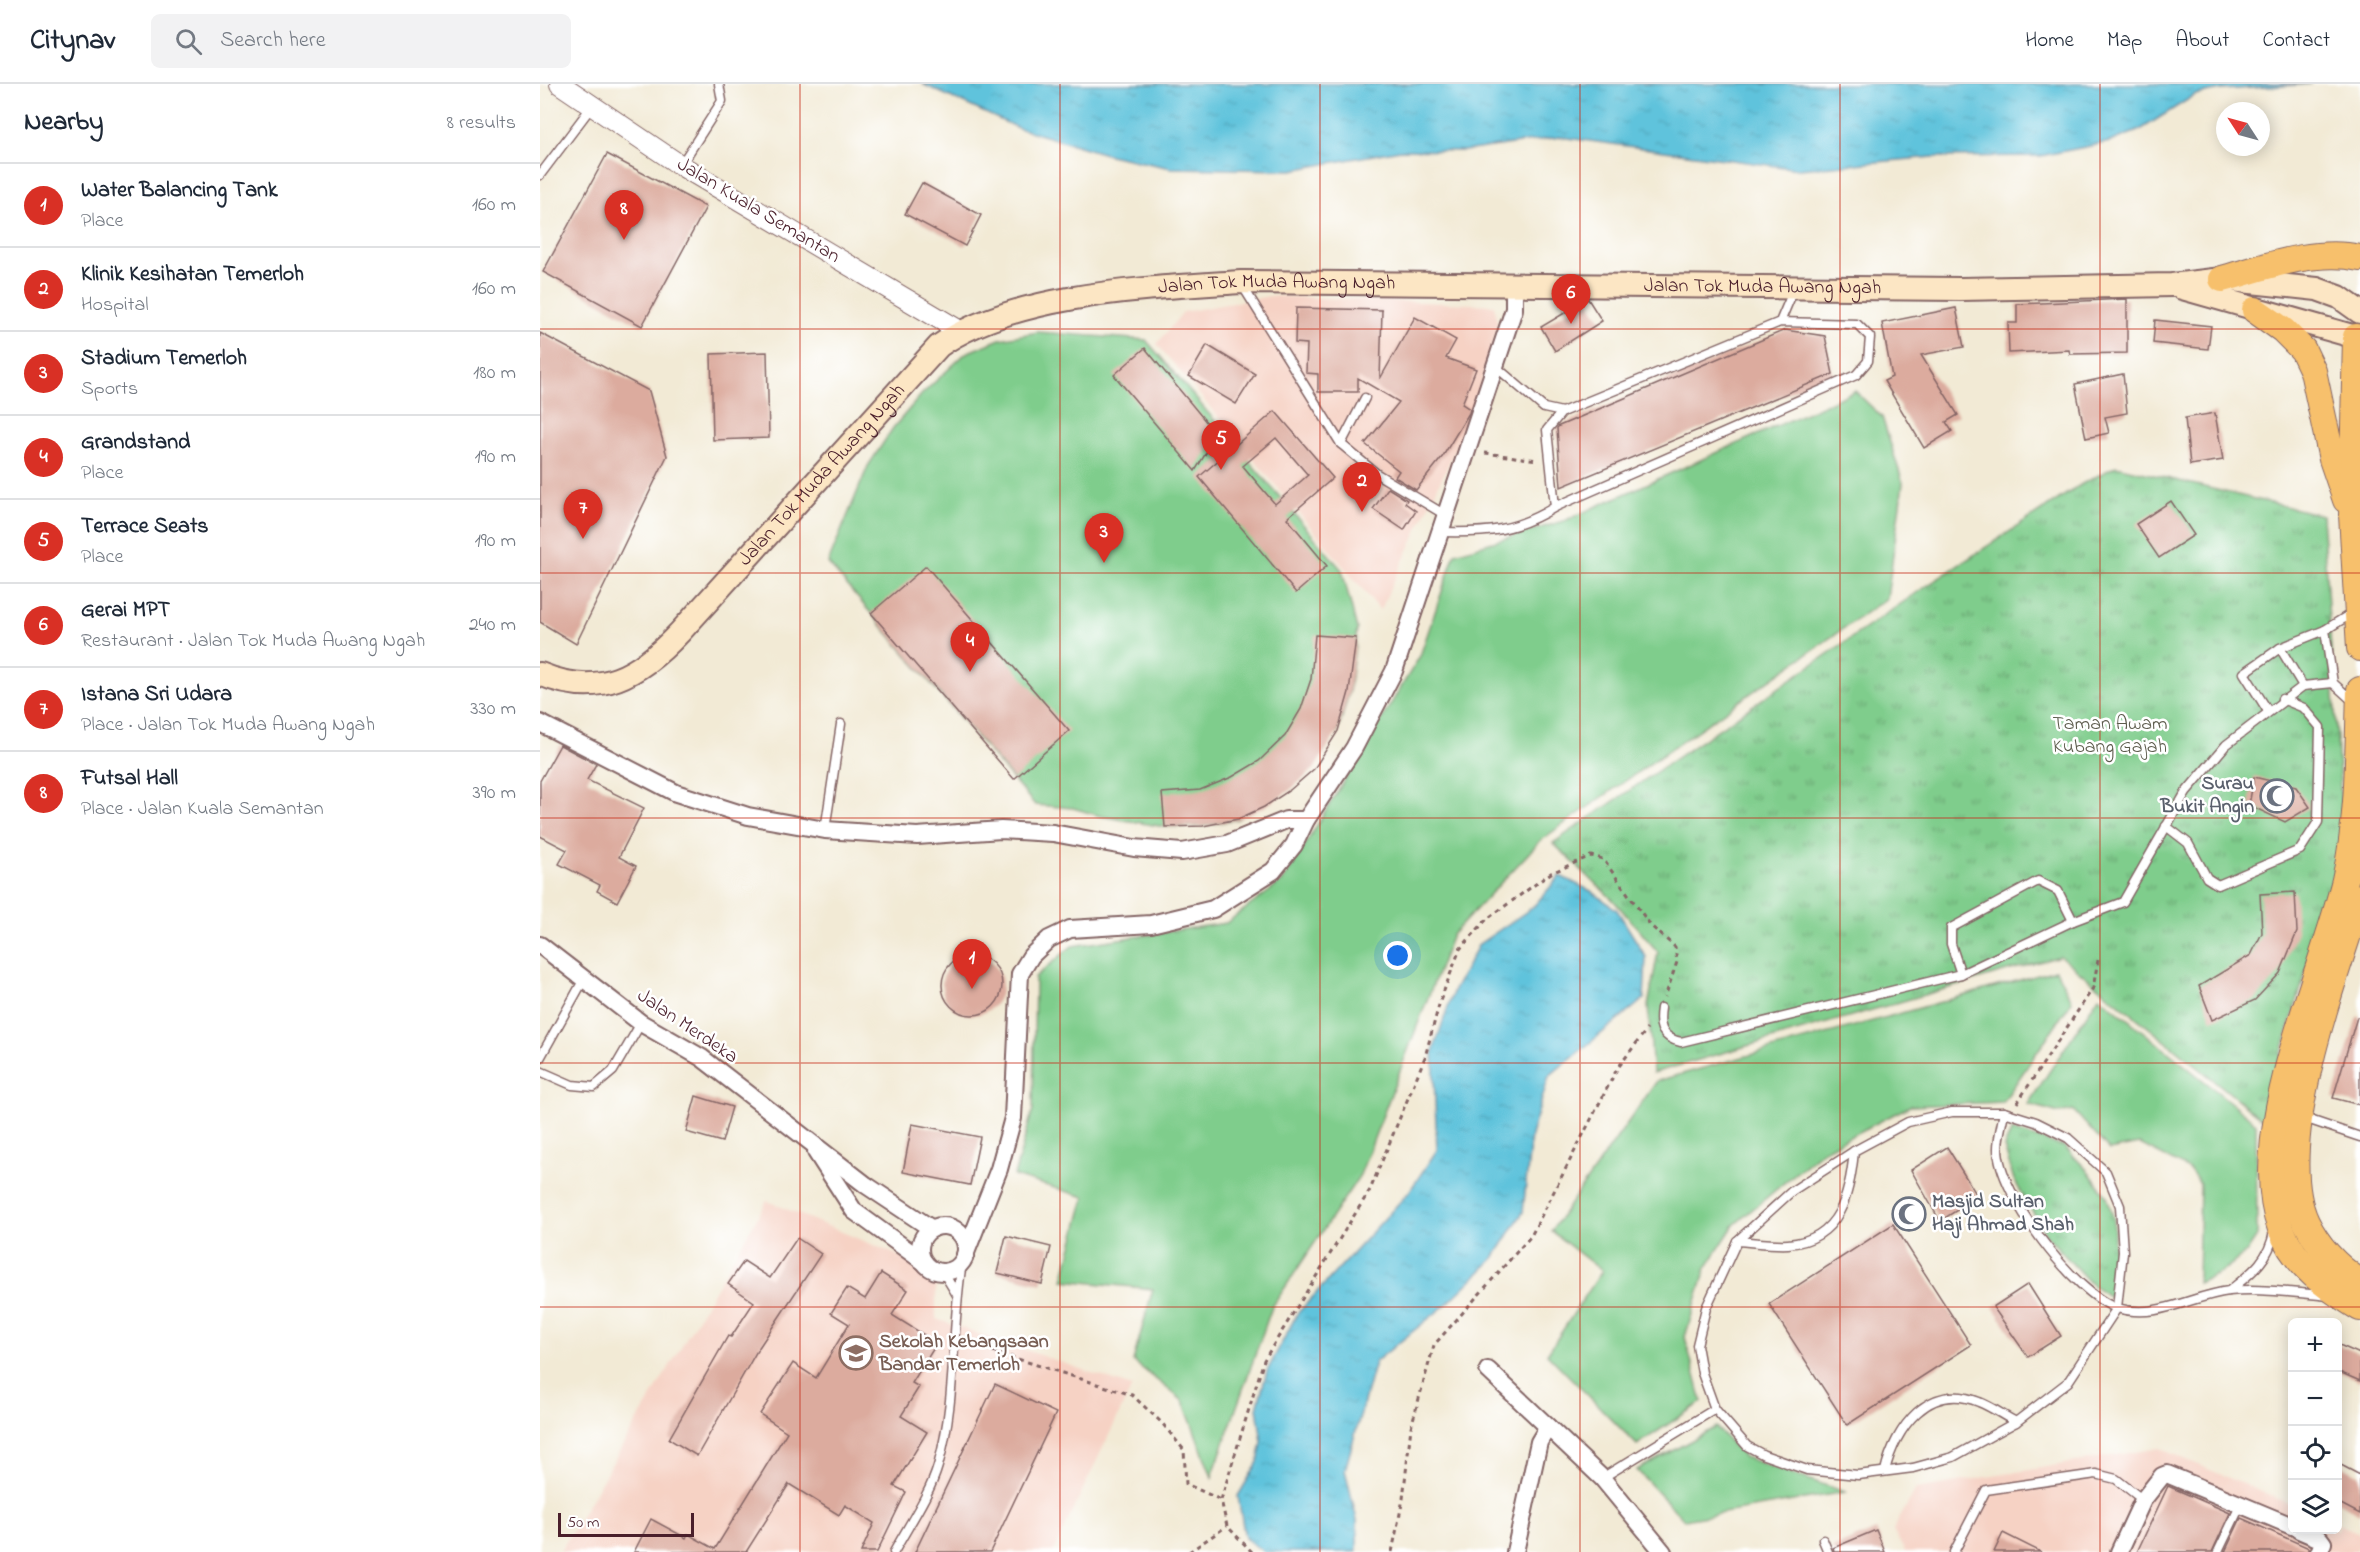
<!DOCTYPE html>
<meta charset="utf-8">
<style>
:root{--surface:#fff;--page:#f2f2f3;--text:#1f2937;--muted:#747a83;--line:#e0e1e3;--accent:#d93025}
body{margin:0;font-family:"Indie Flower",sans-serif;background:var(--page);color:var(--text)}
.controls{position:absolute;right:18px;bottom:18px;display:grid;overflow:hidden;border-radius:9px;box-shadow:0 3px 15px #0003}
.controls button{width:54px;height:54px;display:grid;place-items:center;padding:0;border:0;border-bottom:2px solid var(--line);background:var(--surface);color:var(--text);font:30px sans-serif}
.compass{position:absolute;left:1676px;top:18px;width:54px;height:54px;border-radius:50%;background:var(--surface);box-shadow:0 3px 15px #0003;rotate:306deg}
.scale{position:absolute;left:18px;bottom:15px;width:136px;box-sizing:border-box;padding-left:6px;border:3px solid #4a1f2b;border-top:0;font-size:16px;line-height:21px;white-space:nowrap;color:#4a1f2b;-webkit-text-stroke:4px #fff;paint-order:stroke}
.you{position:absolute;left:858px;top:872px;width:21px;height:21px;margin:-15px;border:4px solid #fff;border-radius:50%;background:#1a73e8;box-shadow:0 0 0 9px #1a73e833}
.badge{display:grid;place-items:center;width:39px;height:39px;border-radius:50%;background:var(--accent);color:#fff;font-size:20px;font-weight:700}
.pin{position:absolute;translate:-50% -50px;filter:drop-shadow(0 2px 3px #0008)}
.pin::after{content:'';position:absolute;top:32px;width:21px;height:18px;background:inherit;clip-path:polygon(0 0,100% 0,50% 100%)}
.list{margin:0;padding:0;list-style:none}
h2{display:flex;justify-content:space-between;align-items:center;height:78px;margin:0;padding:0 24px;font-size:26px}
h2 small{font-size:20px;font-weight:400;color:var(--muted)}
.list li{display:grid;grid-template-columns:39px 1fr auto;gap:18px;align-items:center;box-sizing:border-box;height:84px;padding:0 24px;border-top:2px solid var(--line)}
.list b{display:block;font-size:22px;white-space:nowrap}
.list p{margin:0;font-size:20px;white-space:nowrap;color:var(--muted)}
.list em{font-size:20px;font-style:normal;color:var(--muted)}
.icon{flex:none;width:33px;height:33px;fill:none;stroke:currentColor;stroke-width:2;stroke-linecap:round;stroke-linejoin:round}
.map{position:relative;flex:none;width:1820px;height:1468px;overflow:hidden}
header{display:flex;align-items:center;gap:36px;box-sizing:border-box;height:84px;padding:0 30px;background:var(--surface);border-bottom:2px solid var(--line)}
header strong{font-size:28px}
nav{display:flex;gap:33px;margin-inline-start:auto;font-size:21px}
.search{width:420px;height:54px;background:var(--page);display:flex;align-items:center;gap:15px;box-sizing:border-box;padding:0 21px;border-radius:9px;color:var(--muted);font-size:22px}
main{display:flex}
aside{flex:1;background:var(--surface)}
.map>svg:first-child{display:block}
</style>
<header>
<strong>Citynav</strong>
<div class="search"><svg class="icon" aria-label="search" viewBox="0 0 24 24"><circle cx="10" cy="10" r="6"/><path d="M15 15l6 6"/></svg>Search here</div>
<nav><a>Home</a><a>Map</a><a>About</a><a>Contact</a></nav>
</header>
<main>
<aside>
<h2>Nearby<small>8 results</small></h2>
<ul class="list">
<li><span class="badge">1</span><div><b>Water Balancing Tank</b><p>Place</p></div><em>160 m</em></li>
<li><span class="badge">2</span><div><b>Klinik Kesihatan Temerloh</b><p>Hospital</p></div><em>160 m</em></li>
<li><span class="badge">3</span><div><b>Stadium Temerloh</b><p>Sports</p></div><em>180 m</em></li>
<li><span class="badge">4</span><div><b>Grandstand</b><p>Place</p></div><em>190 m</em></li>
<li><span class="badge">5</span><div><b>Terrace Seats</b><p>Place</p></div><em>190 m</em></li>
<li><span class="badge">6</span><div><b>Gerai MPT</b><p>Restaurant · Jalan Tok Muda Awang Ngah</p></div><em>240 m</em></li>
<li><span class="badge">7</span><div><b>Istana Sri Udara</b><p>Place · Jalan Tok Muda Awang Ngah</p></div><em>330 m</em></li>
<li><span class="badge">8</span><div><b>Futsal Hall</b><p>Place · Jalan Kuala Semantan</p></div><em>390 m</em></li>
</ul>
</aside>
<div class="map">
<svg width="1820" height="1468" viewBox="0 0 1820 1468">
<defs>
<pattern id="park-tufts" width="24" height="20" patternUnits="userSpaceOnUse" patternTransform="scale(1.5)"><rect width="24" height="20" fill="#7fcd8c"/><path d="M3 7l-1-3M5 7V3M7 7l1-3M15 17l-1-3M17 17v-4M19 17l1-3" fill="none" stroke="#6aa673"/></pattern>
<pattern id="water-ripples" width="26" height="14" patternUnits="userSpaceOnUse" patternTransform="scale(1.5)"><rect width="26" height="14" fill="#5ec3dc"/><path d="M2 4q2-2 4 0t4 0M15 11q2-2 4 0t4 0" fill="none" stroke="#53a7bd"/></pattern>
</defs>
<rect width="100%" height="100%" fill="#fff"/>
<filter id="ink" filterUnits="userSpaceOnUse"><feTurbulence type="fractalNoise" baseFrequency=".0167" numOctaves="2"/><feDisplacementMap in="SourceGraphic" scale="12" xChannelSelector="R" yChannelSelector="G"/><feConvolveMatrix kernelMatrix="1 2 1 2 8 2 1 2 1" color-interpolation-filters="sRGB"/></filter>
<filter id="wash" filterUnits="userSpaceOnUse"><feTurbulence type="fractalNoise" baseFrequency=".008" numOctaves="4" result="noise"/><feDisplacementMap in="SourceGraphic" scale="24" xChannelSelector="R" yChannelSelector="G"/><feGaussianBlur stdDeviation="1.35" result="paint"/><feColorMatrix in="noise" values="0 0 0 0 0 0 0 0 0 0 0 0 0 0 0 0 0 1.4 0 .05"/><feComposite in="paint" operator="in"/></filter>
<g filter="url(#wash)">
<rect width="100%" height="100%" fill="#f2ead5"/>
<g fill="#f6d2c4">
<path d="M730 212 954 221 958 241 932 330 840 526 617 260 643 228Z"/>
<path d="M227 1117 396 1187V1235L592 1303 513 1468H20Z"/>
<path d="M1619 1364 1752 1421V1446H1798V1440L1820 1449V1460L1816 1468H1365L1353 1446 1376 1405Z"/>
</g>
<g fill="#7fcd8c" stroke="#64765c" stroke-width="1.5">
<path d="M498 248 606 256 802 486 817 545 809 608 798 647 698 735 663 742 625 743 560 732 533 724 495 721 288 479 328 382 353 344 382 310 426 269 460 255Z"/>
<path d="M1315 307 1342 333 1363 399 1347 514 1001 756 912 851 820 1091 732 1223 672 1393 643 1317 593 1277 613 1205 523 1196 545 1113 474 1092 493 1025 495 893 532 862 686 839 743 797 880 572 915 469 1024 437Z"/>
<path d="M1516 886 1532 917 1463 1018 1370 1022 1282 1067 1194 1141 1166 1184 1145 1253 1162 1318 1097 1361 1007 1270 1062 1187 1011 1147 1117 997Z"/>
<path d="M1559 912 1716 1039 1717 1152 1706 1169 1680 1189 1658 1199 1660 1100 1649 1085 1600 1060 1569 1066 1533 1026 1519 1029 1488 1020Z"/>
<path d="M1176 1343 1204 1373 1305 1408 1144 1436 1097 1386Z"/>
</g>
<g fill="url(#park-tufts)" stroke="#64765c" stroke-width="1.5">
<path d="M1576 382 1782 431 1804 760 1722 1035 1520 872 1113 989 1108 922 1118 868 1074 817 1013 759 1388 501 1542 400Z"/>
<path d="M1472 1046 1525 1063 1549 1088 1567 1113 1574 1136V1216L1551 1200 1506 1151 1474 1096 1464 1063Z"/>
</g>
<g fill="url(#water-ripples)" stroke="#547184" stroke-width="1.5">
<path d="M382 0H1771L1681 6 1655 11 1600 46 1570 58 1500 72 1393 73 1259 85 1020 53 924 67 860 66 752 86 631 84 569 71 478 44Z"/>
<path d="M1020 792 1051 807 1077 826 1106 873 1104 915 1009 992 991 1051 983 1128 954 1174 908 1219 835 1278 805 1386 817 1436V1468H724L705 1454 698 1412 718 1378 722 1358 717 1324 727 1287 757 1230 869 1108 897 1066 893 967 913 908 939 860 993 823Z"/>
</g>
<g id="blocks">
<g fill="#dcab9e" fill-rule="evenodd">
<path d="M67 70 166 123 102 242 3 188Z"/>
<path d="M382 99 441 131 425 162 365 130Z"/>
<path d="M1048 215 1062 237 1015 267 1001 243Z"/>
<path d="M1587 215V269L1530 270 1529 266 1469 269 1468 239H1477V220Z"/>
<path d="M756 224 842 226 840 295 875 233 916 256 906 274 936 285 922 320 930 325 929 329 903 372 876 406 855 393 859 387 825 360 859 318 818 294V308H778V290L766 289 767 260 755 259Z"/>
<path d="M1416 224 1424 263 1381 271 1418 331 1406 338 1412 347 1384 364 1344 297 1352 293 1342 239Z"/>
<path d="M1615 236 1671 242 1668 265 1613 259Z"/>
<path d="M1245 246 1285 252 1293 290 1021 403 1017 344 1019 342Z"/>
<path d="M0 249 109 307 127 372 36 560 0 538Z"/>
<path d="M667 261 715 290 696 320 649 292Z"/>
<path d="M605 264 677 351 655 387 574 291Z"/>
<path d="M227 268 229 354 173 356 171 270Z"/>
<path d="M1583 290 1587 329 1565 333 1569 349 1546 354 1535 300Z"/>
<path d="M735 327 793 394 747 434 787 482 756 509 659 393ZM736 354 768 391 735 420 703 382Z"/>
<path d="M1675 329 1683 376 1650 381 1645 334Z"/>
<path d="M848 404 867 416 865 419 876 427 864 446 833 425Z"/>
<path d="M1631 417 1654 451 1619 474 1596 440Z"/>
<path d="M386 482 529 647 474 695 331 529Z"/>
<path d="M775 551 816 554 809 608 798 647 774 685 750 706 724 723 698 735 663 742 625 743 622 709 660 706 692 693 719 677 745 652 761 625 771 595Z"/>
<path d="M20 661 56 680 47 696 104 724 79 773 96 782 77 818 57 807 60 801 19 780 27 766 0 752V697Z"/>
<path d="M1714 693 1756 703 1770 723 1745 738 1709 721Z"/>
<path d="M1755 808 1757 848 1740 889 1715 916 1672 936 1659 902 1711 871 1722 849 1720 810Z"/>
<circle cx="432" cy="901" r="30"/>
<path d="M1817 933H1820V1021L1793 1014Z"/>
<path d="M156 1012 192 1023 182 1058 146 1048Z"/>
<path d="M372 1040 440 1053 430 1101 363 1088Z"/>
<path d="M1407 1063 1438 1113 1400 1137 1371 1086Z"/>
<path d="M1353 1140 1431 1261 1307 1341 1229 1220Z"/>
<path d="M466 1152 511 1163 502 1200 457 1189Z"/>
<path d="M257 1154 281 1170 218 1265 157 1372 129 1355 188 1252 191 1253 214 1218 188 1200 204 1177 230 1194Z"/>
<path d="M341 1189 368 1206 352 1231 397 1259 372 1299 379 1303 361 1332 387 1348 354 1402 366 1408 337 1468H321L334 1439 305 1421 299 1431 249 1400 206 1468H94L111 1435 146 1454 148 1450 175 1465 247 1348 220 1330 253 1279 276 1294 309 1240 291 1229 307 1204 325 1215Z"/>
<path d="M1488 1200 1521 1252 1488 1273 1453 1223Z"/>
<path d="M1797 1260 1820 1270V1297L1797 1287Z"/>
<path d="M455 1300 516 1329 450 1468H375Z"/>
<path d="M1801 1381 1820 1391V1430L1797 1418V1389Z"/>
<path d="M1628 1402 1690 1429 1672 1468H1597Z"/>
<path d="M1701 1434 1769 1464V1468H1685Z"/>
<path d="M1336 1446 1345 1468H1294L1293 1464Z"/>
<path d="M1463 1449 1501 1468H1454Z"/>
</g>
</g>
</g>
<g filter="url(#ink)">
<use href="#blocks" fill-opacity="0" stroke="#856666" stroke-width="1.5"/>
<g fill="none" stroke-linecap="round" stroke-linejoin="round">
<g stroke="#856666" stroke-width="11">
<g id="service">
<path d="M141 81 182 17 179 0"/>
<path d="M0 91 52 22"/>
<path d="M702 201 801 360 837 390 907 432"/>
<path d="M1240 238 1317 240 1330 253 1328 277 1316 291 1015 423 1007 346 1022 328 1240 238 1254 205"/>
<path d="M955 282 1004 324 1022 328"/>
<path d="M801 360 825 314"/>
<path d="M901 448C948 449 974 448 1015 423"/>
<path d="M1785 546 1793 599 1815 619"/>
<path d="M1740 564 1763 602"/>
<path d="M1728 627 1704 589 1740 564 1785 546 1814 528"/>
<path d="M1626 742 1648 759 1667 794 1678 801 1760 766 1778 738 1780 643 1764 624 1742 615"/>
<path d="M285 746 301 640"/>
<path d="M1421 890 1411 860V844L1498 797 1518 807 1533 837"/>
<path d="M1121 924C1118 943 1122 954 1141 958L1421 890 1533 837 1583 818 1646 708 1686 661 1763 602 1793 599"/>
<path d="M0 974 44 895"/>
<path d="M0 987 32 1001 54 1003 73 987 101 939"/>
<path d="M1412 1028H1464L1496 1038 1528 1054 1566 1088 1580 1122 1583 1168 1577 1224 1528 1298 1476 1338 1413 1373 1373 1384 1318 1391 1267 1386 1224 1371 1207 1362 1175 1325 1162 1289 1157 1261 1166 1224 1197 1157 1252 1107 1314 1067 1368 1038Z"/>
<path d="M1464 1028C1462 1040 1458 1053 1458 1064 1458 1109 1535 1211 1577 1224 1617 1236 1650 1212 1689 1207 1721 1204 1757 1209 1789 1212"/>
<path d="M1764 1034 1820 1053"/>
<path d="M1197 1157C1214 1158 1232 1161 1248 1160 1301 1156 1310 1109 1314 1067"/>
<path d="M403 1188 417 1211"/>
<path d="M1689 1207C1710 1190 1729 1177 1734 1148"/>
<path d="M1345 1387C1355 1344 1389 1297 1439 1318 1452 1323 1464 1332 1476 1338"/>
<path d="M1062 1394 1175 1325"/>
<path d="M1283 1456 1288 1468"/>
<path d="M354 1468C368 1442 390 1410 398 1382 417 1315 411 1246 422 1178"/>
<path d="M1414 1468 1446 1406 1556 1390 1576 1395 1603 1416"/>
<path d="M1678 1468 1701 1420"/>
</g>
</g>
<g stroke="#856666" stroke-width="20">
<g id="minor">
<path d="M0 639 136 709 208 732 285 746 377 752 461 746 513 749 594 764 642 768 687 760 746 736H766"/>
<path d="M0 861 101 939 162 974 326 1101 392 1145"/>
<path d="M276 1068 314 1127 384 1178"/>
<circle cx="403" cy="1165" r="23"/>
<path d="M425 1171 459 1085 473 1034 480 890 491 872 509 855 530 845 611 840 673 825 733 787 754 761 766 736 814 664 854 587 974 225V203"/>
<path d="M948 1286 1062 1394 1123 1468"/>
<path d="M1759 1446 1780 1455 1783 1459 1779 1468"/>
<path d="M975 1468 999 1358 1008 1343"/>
<path d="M1579 1468 1603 1416 1622 1392 1627 1390 1752 1442"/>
</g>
</g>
<g stroke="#856666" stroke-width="22">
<path id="tertiary" d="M20 0 140 81 420 247"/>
</g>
<g stroke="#856666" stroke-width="26">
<g id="secondary">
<path d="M1642 204 1816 253"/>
<path id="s1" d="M0 590C60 615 99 592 140 548L399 262C473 209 611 204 701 198L1420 205 1632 201 1682 195 1777 205 1799 213 1820 228"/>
</g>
</g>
<g stroke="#856666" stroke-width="28">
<g id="primary">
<path d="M1682 195C1725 183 1775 164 1820 174"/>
<path d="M1715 226 1743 246 1763 266 1773 287 1792 375 1806 416"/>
<path d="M1816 253 1812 431 1820 564"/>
<path d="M1820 606C1818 669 1819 735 1805 796 1782 892 1706 1052 1741 1145 1755 1182 1789 1205 1820 1224"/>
<path d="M1820 813C1796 892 1730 1061 1766 1138 1778 1163 1797 1183 1820 1198"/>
</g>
</g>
<g stroke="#856666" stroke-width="3" stroke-dasharray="4.5 4.5" stroke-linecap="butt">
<path d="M945 369 997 376"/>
<path d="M1477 1019 1553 904 1558 876"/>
<path d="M427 1259 592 1311 622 1339 644 1366 646 1400 681 1416"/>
<path d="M649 1468 687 1442"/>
<path d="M712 1468 687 1442 681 1416 724 1276 830 1106 885 973 900 917 920 865 947 835 1011 789 1051 772 1063 775 1111 842 1135 863 1137 878 1125 913"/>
<path d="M852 1468 863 1415 871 1343 894 1261 991 1152 1077 985 1107 945"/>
</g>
<use href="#service" stroke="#fff" stroke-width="8"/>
<use href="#minor" stroke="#fff" stroke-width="16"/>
<use href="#tertiary" stroke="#fff" stroke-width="20"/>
<use href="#secondary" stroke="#fce6c4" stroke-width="22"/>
<use href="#primary" stroke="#f7c06c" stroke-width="26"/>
</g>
</g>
<path fill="none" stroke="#c8321e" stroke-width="1.5" stroke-opacity="0.55" d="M260 0V1468M520 0V1468M780 0V1468M1040 0V1468M1300 0V1468M1560 0V1468M0 245H1820M0 489H1820M0 734H1820M0 979H1820M0 1223H1820"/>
<defs>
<g id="mosque-ring" transform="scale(1.725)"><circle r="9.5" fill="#fff" stroke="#6b7280" stroke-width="1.5"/><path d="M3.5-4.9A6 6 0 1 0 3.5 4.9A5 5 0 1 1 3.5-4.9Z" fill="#6b7280"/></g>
<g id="school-ring" transform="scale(1.725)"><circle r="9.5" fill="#fff" stroke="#8d6e63" stroke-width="1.5"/><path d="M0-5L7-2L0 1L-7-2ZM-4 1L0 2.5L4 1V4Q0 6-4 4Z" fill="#8d6e63"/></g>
</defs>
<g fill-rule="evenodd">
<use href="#mosque-ring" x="1737" y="712"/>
<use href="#mosque-ring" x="1369" y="1130"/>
<use href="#school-ring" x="316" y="1269"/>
</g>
<g text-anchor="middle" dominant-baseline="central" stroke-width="5" stroke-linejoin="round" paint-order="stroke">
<g font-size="20" fill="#4a1f2b" stroke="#fff">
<text transform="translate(218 127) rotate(31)">Jalan Kuala Semantan</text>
<text stroke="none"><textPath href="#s1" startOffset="892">Jalan Tok Muda Awang Ngah</textPath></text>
<text stroke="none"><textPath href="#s1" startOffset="1378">Jalan Tok Muda Awang Ngah</textPath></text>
<text stroke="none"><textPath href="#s1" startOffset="370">Jalan Tok Muda Awang Ngah</textPath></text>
<text transform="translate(147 943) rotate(34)">Jalan Merdeka</text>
</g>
<g font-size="20" fill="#5d5c4d" stroke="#fff">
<text x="1570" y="640">Taman Awam<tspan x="1570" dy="23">Kubang Gajah</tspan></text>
</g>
<g font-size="20" font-weight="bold" fill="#5b616d" stroke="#fff" text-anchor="end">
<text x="1714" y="700">Surau<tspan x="1714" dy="23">Bukit Angin</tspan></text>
<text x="1392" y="1118" text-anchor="start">Masjid Sultan<tspan x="1392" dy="23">Haji Ahmad Shah</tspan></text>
</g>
<g font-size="20" font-weight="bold" fill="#785e54" stroke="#fff" text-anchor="start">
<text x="339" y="1258">Sekolah Kebangsaan<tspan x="339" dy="23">Bandar Temerloh</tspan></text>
</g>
</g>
</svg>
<div class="controls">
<button>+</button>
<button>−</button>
<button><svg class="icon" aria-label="locate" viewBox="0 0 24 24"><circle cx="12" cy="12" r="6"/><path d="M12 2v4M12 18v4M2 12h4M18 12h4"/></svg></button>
<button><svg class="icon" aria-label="layers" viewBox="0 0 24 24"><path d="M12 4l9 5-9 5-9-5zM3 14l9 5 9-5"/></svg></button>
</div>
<svg class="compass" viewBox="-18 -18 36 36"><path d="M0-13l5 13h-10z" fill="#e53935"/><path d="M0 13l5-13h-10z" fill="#747a83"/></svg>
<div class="scale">50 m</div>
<div class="you"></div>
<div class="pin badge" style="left:432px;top:905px">1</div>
<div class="pin badge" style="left:822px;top:428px">2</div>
<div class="pin badge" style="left:564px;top:479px">3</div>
<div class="pin badge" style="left:430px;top:588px">4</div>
<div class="pin badge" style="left:681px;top:386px">5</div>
<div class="pin badge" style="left:1031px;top:240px">6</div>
<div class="pin badge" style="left:43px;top:455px">7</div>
<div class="pin badge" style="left:84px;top:156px">8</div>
</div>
</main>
